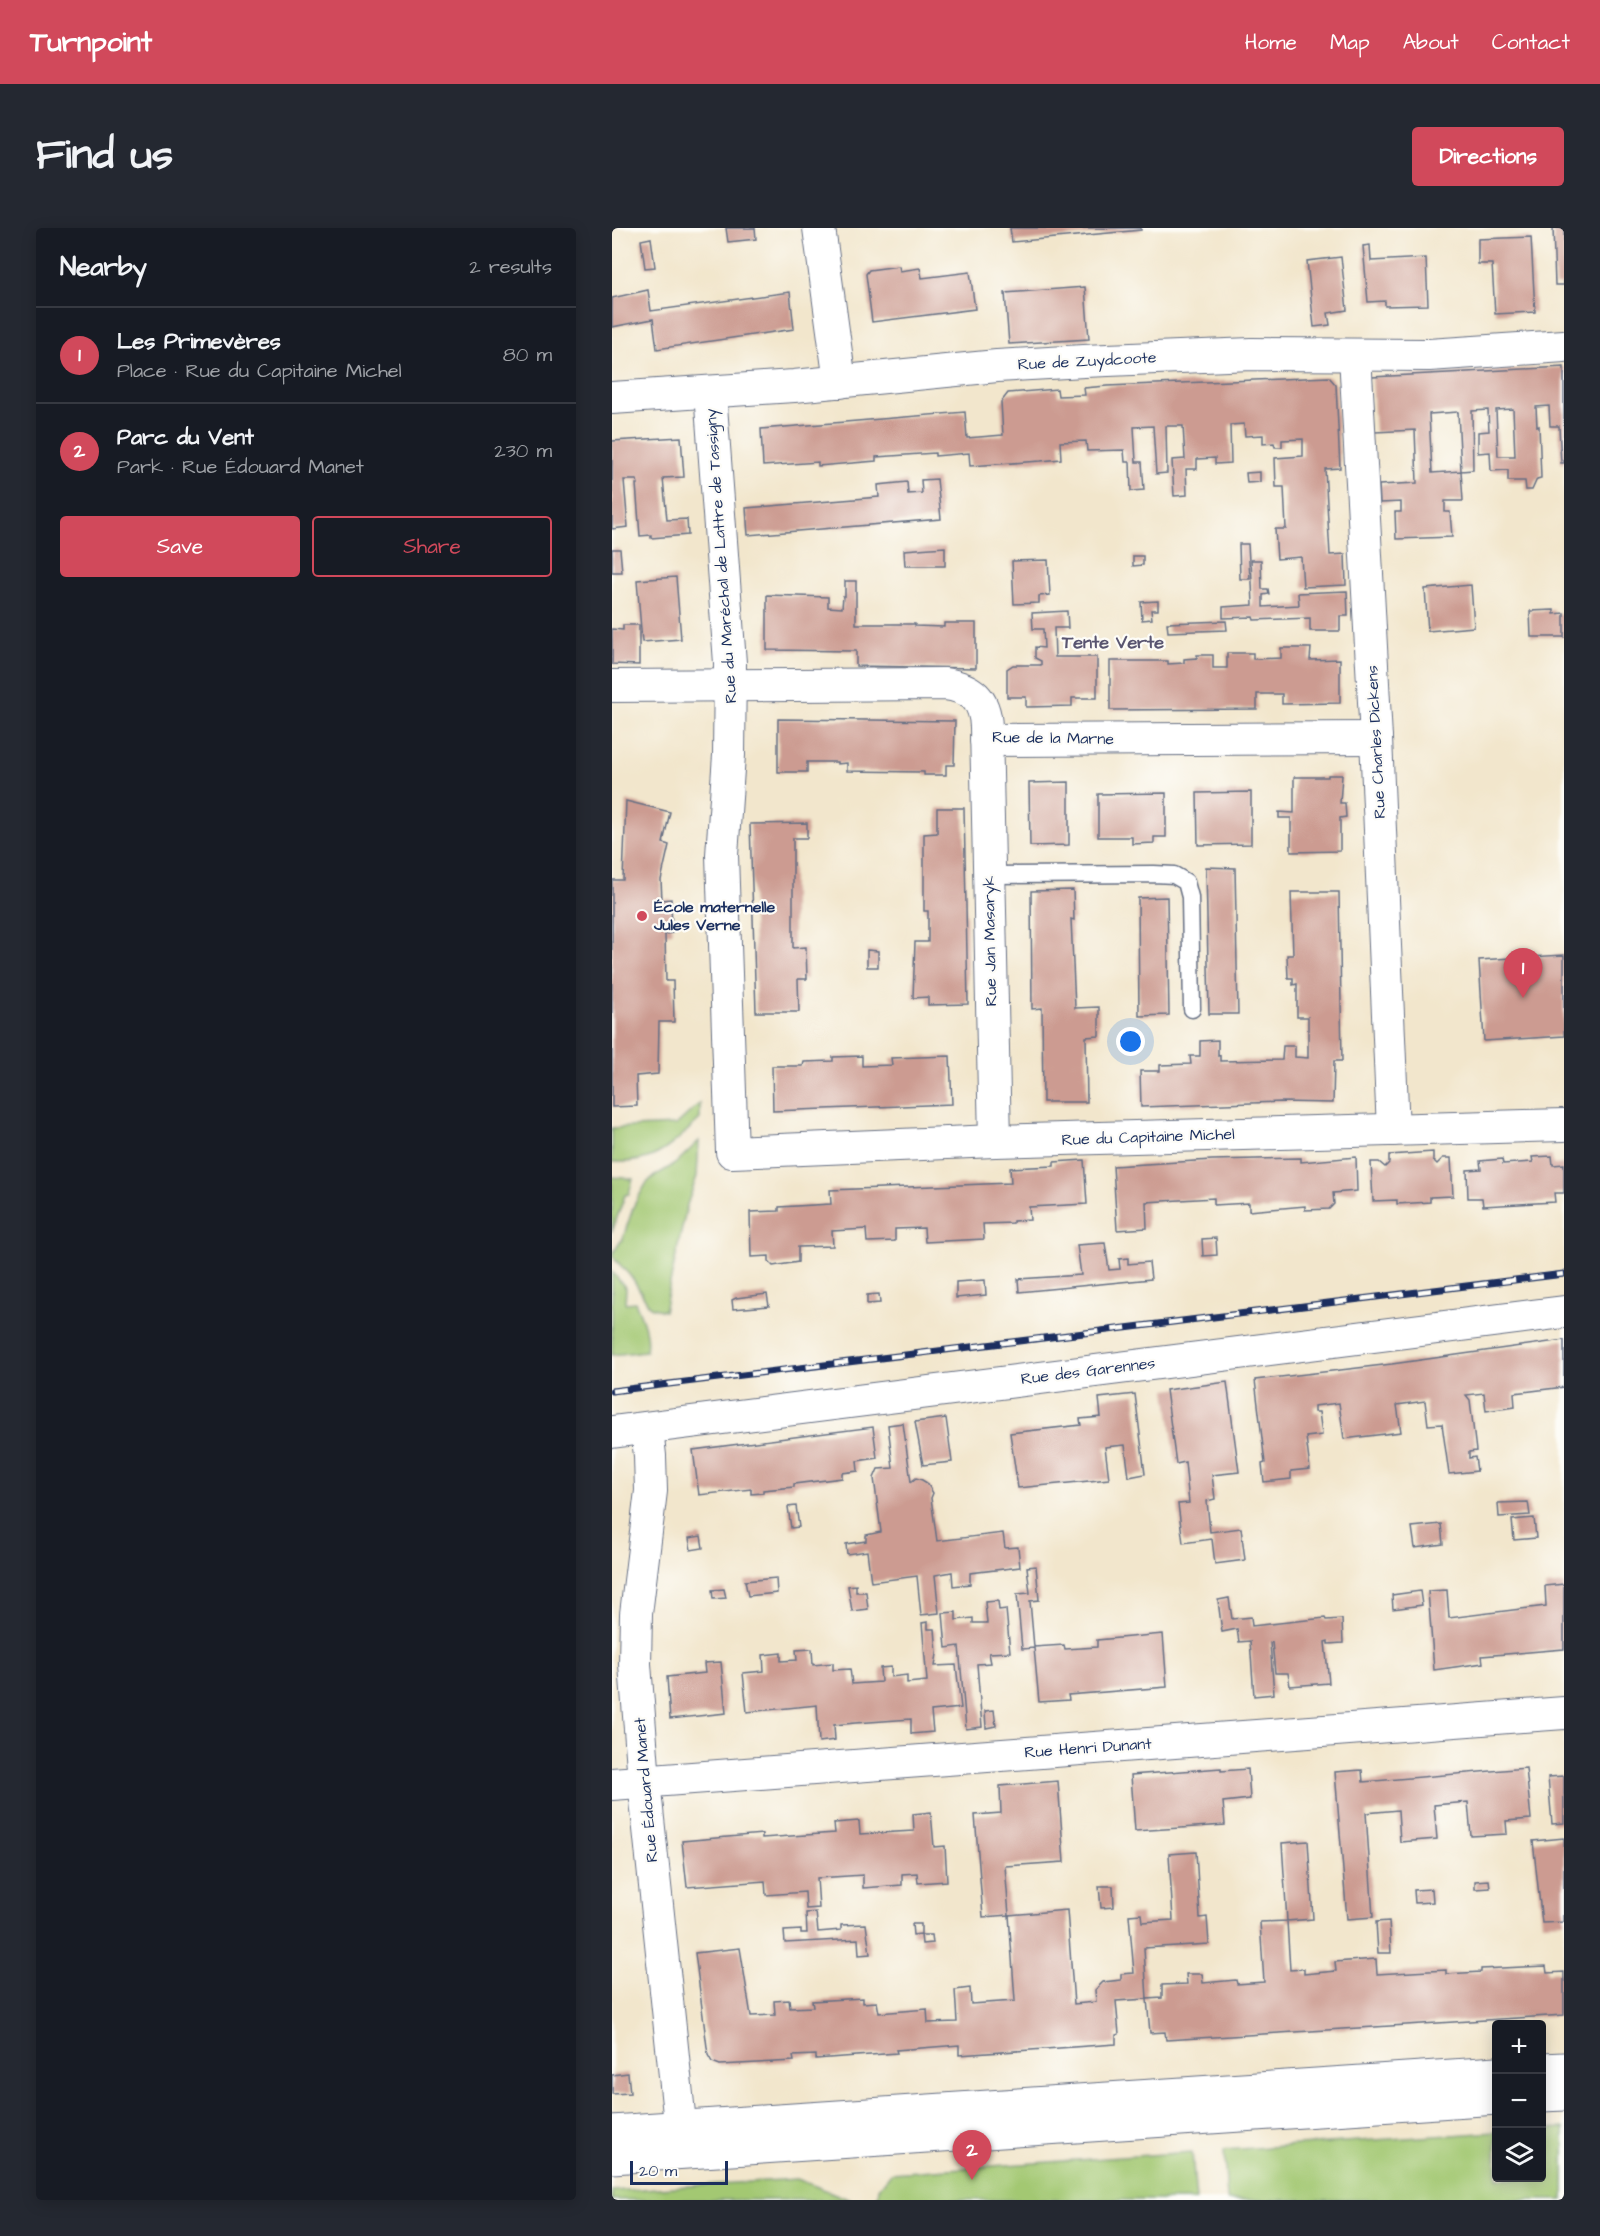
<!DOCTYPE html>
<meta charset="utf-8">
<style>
:root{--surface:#171b24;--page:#242831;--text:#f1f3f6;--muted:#9ea1a6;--line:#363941;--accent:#d1495b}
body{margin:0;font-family:"Architects Daughter",sans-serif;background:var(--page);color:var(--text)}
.controls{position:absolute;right:18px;bottom:18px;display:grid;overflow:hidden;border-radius:6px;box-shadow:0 3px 15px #0003}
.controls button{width:54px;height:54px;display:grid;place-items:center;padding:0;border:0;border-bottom:2px solid var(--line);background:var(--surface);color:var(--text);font:30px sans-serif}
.scale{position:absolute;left:18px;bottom:15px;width:98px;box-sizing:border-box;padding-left:6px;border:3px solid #1b2f5e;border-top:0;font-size:16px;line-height:21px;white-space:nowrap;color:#1b2f5e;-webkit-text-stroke:4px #fdfcf7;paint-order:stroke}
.you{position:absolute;left:519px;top:814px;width:21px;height:21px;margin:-15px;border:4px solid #fff;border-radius:50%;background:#1a73e8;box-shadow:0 0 0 9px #1a73e833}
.badge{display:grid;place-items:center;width:39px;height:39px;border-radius:50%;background:var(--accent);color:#fff;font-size:20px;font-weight:700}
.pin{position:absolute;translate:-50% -50px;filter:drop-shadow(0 2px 3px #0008)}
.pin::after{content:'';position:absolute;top:32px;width:21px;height:18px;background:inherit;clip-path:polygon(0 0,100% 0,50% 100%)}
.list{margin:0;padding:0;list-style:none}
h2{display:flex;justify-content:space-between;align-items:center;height:78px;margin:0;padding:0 24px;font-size:26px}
h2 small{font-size:20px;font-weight:400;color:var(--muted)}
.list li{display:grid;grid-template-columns:39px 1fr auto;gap:18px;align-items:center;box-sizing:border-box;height:96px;padding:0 24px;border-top:2px solid var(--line)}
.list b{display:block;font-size:22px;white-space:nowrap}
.list p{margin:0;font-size:20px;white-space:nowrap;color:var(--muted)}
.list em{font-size:20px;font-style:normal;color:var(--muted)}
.actions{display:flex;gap:12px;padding:18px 24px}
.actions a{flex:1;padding:14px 0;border:2px solid var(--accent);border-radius:6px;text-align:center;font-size:21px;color:var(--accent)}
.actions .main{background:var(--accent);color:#fff}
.icon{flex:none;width:33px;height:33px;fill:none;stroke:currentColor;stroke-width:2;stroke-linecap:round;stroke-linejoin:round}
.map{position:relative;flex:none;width:952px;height:1972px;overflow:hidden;border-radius:6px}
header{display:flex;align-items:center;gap:36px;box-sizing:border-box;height:84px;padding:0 30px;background:var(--accent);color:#fff}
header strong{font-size:28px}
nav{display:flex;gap:33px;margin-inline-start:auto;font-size:21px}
.intro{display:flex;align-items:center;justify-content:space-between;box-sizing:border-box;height:144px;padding:0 36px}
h1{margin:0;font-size:42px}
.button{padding:15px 27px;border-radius:6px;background:var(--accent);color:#fff;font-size:21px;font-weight:700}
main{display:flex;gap:36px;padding:0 36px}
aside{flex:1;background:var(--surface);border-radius:6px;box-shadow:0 3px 15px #0003}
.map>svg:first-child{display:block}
</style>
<header>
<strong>Turnpoint</strong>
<nav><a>Home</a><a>Map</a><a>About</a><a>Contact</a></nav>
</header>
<div class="intro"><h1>Find us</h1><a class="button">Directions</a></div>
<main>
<aside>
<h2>Nearby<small>2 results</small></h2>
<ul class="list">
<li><span class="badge">1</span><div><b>Les Primevères</b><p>Place · Rue du Capitaine Michel</p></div><em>80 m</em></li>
<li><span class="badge">2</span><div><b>Parc du Vent</b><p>Park · Rue Édouard Manet</p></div><em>230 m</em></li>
</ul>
<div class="actions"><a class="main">Save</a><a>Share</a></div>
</aside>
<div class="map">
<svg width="952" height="1972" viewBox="0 0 952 1972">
<rect width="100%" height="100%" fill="#fdfcf7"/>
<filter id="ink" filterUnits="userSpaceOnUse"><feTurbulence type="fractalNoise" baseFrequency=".0167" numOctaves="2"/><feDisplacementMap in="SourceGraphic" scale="12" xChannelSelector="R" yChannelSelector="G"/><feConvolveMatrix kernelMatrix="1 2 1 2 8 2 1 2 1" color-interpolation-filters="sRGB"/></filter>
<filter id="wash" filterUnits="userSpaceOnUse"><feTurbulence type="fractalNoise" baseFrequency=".008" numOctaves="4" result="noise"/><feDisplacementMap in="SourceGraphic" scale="24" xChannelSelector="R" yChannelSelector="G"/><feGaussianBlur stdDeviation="1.35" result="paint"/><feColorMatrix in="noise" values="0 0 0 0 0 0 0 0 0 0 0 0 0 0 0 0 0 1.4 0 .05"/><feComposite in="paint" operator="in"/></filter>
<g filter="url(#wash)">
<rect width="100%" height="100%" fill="#f2e6cc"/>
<g fill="#a3c872" stroke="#5f7c68" stroke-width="1.5">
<path d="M88 875V891C57 919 45 936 0 934V900L64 897Z"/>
<path d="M87 913 85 948 75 977 52 1083 38 1079 21 1051 1 1029V1025L11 1010 22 977 34 956 41 949 63 936Z"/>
<path d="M0 949 21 951 17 966 13 967 0 1004Z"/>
<path d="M0 1044 14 1060 13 1075 23 1074C30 1090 37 1105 34 1123L0 1127Z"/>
<path d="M952 1900V1972H615L612 1922 884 1904 885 1950H930V1901Z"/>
<path d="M580 1924 584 1972H269L266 1969 267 1960 279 1945Z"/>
<path d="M185 1951 239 1972H0V1963Z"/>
</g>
<g id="blocks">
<g fill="#cc9b91" fill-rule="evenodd">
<path d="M114 0H143L144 11 116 14Z"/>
<path d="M398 0H529V2L400 14Z"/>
<path d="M941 0H952V57H943Z"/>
<path d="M919 9 923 84 883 86 880 36H866V11Z"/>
<path d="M39 10 43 39 33 40 29 12Z"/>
<path d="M758 17 759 33 814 30 816 77 773 78V73L756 74 751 18Z"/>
<path d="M729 29 735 82 716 85 718 97 702 99 695 33Z"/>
<path d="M287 38 288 43 308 40 310 50 358 44 363 81 260 94 254 46 257 42Z"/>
<path d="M473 59 477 111 397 116 393 65Z"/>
<path d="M36 62 39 83 178 64 182 101 45 121 41 91 0 99V70Z"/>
<path d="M952 139V235H949L947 198H938L937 178 924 179 925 199 927 198 929 250 925 251 920 262H914L913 253H896V242L879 243 878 224 866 225V204L877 203 876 182 860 183 861 242 849 243 846 184 817 186 820 245 849 243 851 273H833V284H838L840 309 784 311 783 284H789V274L768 275 767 257 805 255 803 202 763 204 760 149ZM901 181 903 228H886L884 182Z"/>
<path d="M717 149 724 157 728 240 713 241 718 327 733 326 734 357 691 359 689 329 665 331 663 301H674L672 259H664L663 230 691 228V211L670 212V219H663L662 215 651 216V207L633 208 632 196 618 197 619 235 603 236V230L585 231V241H574L575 267 562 268 560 232 573 231 571 198H554L555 245 544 246 541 198 522 199 524 234H530L532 262 519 263 518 234H513L512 222 475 223 474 213 448 214 449 231 429 233 358 238 357 225 323 228V225L264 229V233L206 238V234L151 238 149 201 353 184 355 210 391 207 389 174 396 165 445 161 446 168 473 167 472 160 495 158Z"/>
<path d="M69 209 72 249 51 250 55 292 75 291 76 307 39 310V307L28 308 24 256H26L25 252H12L16 299 0 301V213Z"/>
<path d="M648 244V254L635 255 634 245Z"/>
<path d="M325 251 329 291 136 307 134 280 267 269 266 257 295 254 296 266 310 265 309 252Z"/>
<path d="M627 316H636L638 351H628Z"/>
<path d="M333 319V338H293L292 322Z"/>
<path d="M0 321H8L10 344H0Z"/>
<path d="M521 328H531V337L521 338Z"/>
<path d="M436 332 438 367 427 368V375L402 376 400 333Z"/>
<path d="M639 332H649L650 361H656L657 366 651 367V379L687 377 686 365 735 363 736 388H728V403H698V390L642 392 641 389 611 390V379L641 377Z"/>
<path d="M64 349 69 411 30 414 25 352Z"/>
<path d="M233 353H244V396H303V398L332 399V395H364V440L244 438V423L155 422V367L216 369V379L230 380 231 368H233Z"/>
<path d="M859 357 862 399 816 403 813 361Z"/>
<path d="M546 373V382H539L540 391 530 392 529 374Z"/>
<path d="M942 382V386L952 385V409H919L918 383Z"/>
<path d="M455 383 456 400H442L443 429H485V470H460V478L414 479V469H395V441L401 437H429V433L423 430V419L432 420 431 401H421L420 385Z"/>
<path d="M614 393 615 402 556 404 555 395Z"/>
<path d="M11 397H27V437L0 436V401L11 402Z"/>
<path d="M669 420H699L698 432 728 431V475L670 476V466H645V481L498 482V433H556V436L572 435V431L585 430V427H601V440H615V425H641V431H643L669 430Z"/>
<path d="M166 491 343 493 342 537H334V547H312V544L235 543V535L225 536V534H195V544H166Z"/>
<path d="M716 547H730L728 575H733L734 589 728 590V623L679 624V590H667V584L682 585V549H716Z"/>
<path d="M457 554V617L418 618 417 555Z"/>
<path d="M639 564V616L586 617 585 565Z"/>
<path d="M554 565V609H542V615L520 616V609H486V566Z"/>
<path d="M14 573 58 584 51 615 57 617 49 652 50 672 59 671 60 705 53 706 54 753H61L62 794H47L46 846 24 848 25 878 0 879V652H11Z"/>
<path d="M325 580H352L356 776 316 777V769L301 770 303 714H316V683H312V606L325 605Z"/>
<path d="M195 595V610H181V720L194 719 195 751H186L187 784H144L138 596Z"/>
<path d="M594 639 623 640 626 786H597Z"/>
<path d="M461 662 462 692 459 691 463 780 487 779V808L474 809 475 874H431L430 780 420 781 419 663Z"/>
<path d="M679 664H727L730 833H722L721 875 669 874 529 879 528 843H548V837L579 836 578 828H588V813L606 812V828L608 827V833L670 832 671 818H683V829L696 830V789H685V756L681 757V750H676L675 727H681Z"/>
<path d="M555 669 557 787 527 788 526 670Z"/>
<path d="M255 722 266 723V739H255Z"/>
<path d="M952 727V808L872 813 867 732Z"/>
<path d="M250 828V838L280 837 279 830 338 828 340 876 161 883 160 838H191L192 834 221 833V829Z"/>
<path d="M821 924V932L825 936 831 930H839L841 968 818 969V974L785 976V972L761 973 759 934H767L773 939 777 935V927Z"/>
<path d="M940 928 941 937 952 936V965H942L943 974 871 978 870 970H856L855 942 869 941 868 933 890 931 891 936 921 934 920 929Z"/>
<path d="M744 929 745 963 721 965 722 976 717 981 693 982V978L637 983V975L602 977V970L534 974 535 1000 505 1002 501 938 600 932 689 930V934Z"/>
<path d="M472 932 475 976 417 979 418 992 401 993V995L371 996 372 1011 313 1014 312 1000 283 1001V1013L255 1014 254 1001 220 1003 221 1018 186 1019V1034L161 1038 157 1034V1028L139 1029 138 984 167 983V979L219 976 218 962 399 955 398 940 442 938V934Z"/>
<path d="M604 1010 605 1027 591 1028 590 1011Z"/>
<path d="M493 1015 497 1042 508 1041 507 1031 516 1030V1036L537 1034 539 1051 407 1064 406 1051 469 1047 465 1017Z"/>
<path d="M373 1052 374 1067 344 1070V1054Z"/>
<path d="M155 1066 157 1078 121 1081 120 1072 124 1070Z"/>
<path d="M267 1066 268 1075 255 1076V1067Z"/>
<path d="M952 1112V1159L902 1165 903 1179 874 1183 872 1165 854 1167 858 1172 864 1223 857 1224V1230L863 1229 865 1243 837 1246 830 1196 816 1197 813 1173 785 1177 789 1204 732 1211 727 1175 702 1178V1184H707L710 1207 694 1209 698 1241 679 1243V1251L652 1254 650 1236 653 1235 643 1152 780 1136Z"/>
<path d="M615 1154 627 1244 600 1247 603 1271 595 1273 598 1304 629 1300 633 1332 603 1336 600 1311 571 1315 566 1276 577 1275 573 1234 564 1236 554 1162Z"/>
<path d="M523 1166 533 1246 517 1249 513 1217 493 1219 497 1251 406 1260 398 1205 469 1197 468 1191 489 1189 487 1170Z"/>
<path d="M334 1190 340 1234 311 1237 303 1194Z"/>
<path d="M291 1195 299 1254 304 1250 310 1252 315 1255 321 1265 319 1270 325 1313 391 1305 393 1320 406 1319 408 1339 358 1345V1356L341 1358 340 1344 323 1347 327 1385 309 1387 305 1348 259 1354 255 1323 235 1326 234 1316 254 1313V1307L269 1304 262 1250 266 1241 281 1240 276 1197Z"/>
<path d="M261 1199 265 1230 245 1233 246 1243 230 1245V1250L182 1256V1259L151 1262V1265L139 1266V1261L87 1267 81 1222Z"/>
<path d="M916 1274 918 1287 887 1289 886 1275Z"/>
<path d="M184 1278 187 1299 179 1300 176 1279Z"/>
<path d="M922 1290 924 1310 902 1312 900 1292Z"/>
<path d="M829 1296 831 1316 803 1320 800 1299Z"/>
<path d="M89 1308 91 1320 79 1322 77 1310Z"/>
<path d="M424 1338 427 1372 418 1373 422 1419 452 1417 453 1421 485 1419V1412L551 1406 555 1459 456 1467 457 1472 427 1474 422 1420 410 1421 405 1366 418 1365 415 1339Z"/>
<path d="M164 1350 165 1365 136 1368 133 1353Z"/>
<path d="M952 1356V1421L870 1428 871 1435 822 1442 816 1363 835 1362 837 1390 934 1378 933 1358Z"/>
<path d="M244 1357V1364H254L256 1381 240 1383 236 1358Z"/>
<path d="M112 1361 114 1370 101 1371 100 1362Z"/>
<path d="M808 1363 810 1377 781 1381 780 1367Z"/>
<path d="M617 1370 620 1391 639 1389 640 1398 713 1390 714 1392 730 1391 731 1415 716 1416V1413L713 1414 717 1455 678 1458 676 1445H663L660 1414 658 1415 662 1466 642 1468 638 1413 627 1414 625 1401 610 1404 606 1372Z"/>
<path d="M386 1373 387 1382 394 1381 398 1424 377 1425 379 1435 365 1436 370 1499 354 1501 347 1418 334 1420 331 1385 344 1384V1392L361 1390V1395H375L373 1374Z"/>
<path d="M316 1394V1401H323L325 1426 323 1438 344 1437 349 1480 319 1483 321 1504 299 1506V1491L243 1495 222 1497 223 1512 207 1514 205 1477 135 1484 131 1445 152 1443 151 1427 169 1425V1433L185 1432 184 1422 200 1421 201 1437 221 1435V1442L238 1441 240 1456 269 1454 268 1440 279 1439V1449L295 1447V1455L315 1453 310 1395Z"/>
<path d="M109 1434 114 1485 58 1491 55 1449 93 1445 92 1435Z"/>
<path d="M382 1482 384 1498 374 1500 373 1483Z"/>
<path d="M609 1540V1543L636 1541 638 1571 611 1574 613 1597 523 1603 519 1547Z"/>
<path d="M914 1540 919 1591 894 1593 895 1606 859 1608 856 1574 822 1577 825 1611 788 1614 786 1582 754 1585 761 1689 735 1691 723 1544 750 1542 751 1554Z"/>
<path d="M952 1548V1595L940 1596 936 1549Z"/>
<path d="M446 1553 452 1634 393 1638 397 1687 371 1689 363 1587 389 1585 388 1558Z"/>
<path d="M319 1584 322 1619 333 1618 335 1653 306 1655 305 1645 290 1646V1657L251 1660V1647L205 1650 207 1680 194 1681 193 1664 154 1667 153 1653 75 1659 70 1613 150 1606V1610L223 1605 222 1595 247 1593 248 1606 302 1603 301 1586Z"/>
<path d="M952 1610V1694L930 1695 921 1613Z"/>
<path d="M696 1613 701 1691 675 1693 678 1742 692 1741V1746L724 1743 723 1734 764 1731 765 1746 834 1742V1746L869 1744V1741L934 1738 935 1745 952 1744V1787L554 1812 553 1804 538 1805 535 1771 550 1770V1757L575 1756 574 1746H590L591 1755 624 1752 625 1756 652 1754 648 1694 675 1693 670 1615Z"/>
<path d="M584 1624 588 1690 595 1689 597 1716 532 1720 535 1771 504 1773 507 1806 504 1807V1816L347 1827V1817L284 1822 285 1825 204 1831V1827L181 1828 182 1833 108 1837 100 1834 96 1827 83 1725 128 1720 139 1788 163 1787 162 1773 177 1772 178 1780 201 1779 200 1773 251 1770V1775L265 1774 267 1785 315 1781 316 1795 345 1794 343 1762 358 1760 359 1776 403 1773 397 1687 455 1682 462 1776 484 1774 483 1762 491 1754 509 1752V1746L522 1745 517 1687 529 1686 530 1694 561 1692 557 1626Z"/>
<path d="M877 1652 878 1660 863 1661V1653Z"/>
<path d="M487 1658H501L502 1679 489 1680Z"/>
<path d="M820 1661 821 1674 803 1675 802 1662Z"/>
<path d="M204 1684 206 1704 229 1702V1697L254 1696 258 1726 247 1727 246 1711 173 1715 172 1703 189 1702V1705H195L194 1685Z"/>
<path d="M777 1693 779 1725H766L764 1694Z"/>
<path d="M300 1696H309V1706L301 1707Z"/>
<path d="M309 1707H320L321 1715 310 1716Z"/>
<path d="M16 1845 18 1865 0 1866V1847Z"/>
</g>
</g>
</g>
<g filter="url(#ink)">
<use href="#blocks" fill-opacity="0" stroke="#666f84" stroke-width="1.5"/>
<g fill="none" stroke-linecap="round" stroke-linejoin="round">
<g stroke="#666f84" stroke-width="19">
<path id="lane" d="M377 647 542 646 562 647 574 654 578 669 580 781"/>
</g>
<g stroke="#666f84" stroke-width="34">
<g id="street">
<path d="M207 0 228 154"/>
<path d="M743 127 764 510 781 902"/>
<path d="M98 164 118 435 117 527 110 627 120 924 383 913 952 897"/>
<path d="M0 170 182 158 385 138 472 133 639 126 817 127 952 118"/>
<path d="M0 458 333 456C360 460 373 471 374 499L383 913"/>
<path d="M374 512 764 510"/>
<path d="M35 1200 38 1228 39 1263 24 1386 23 1436 32 1553 71 1924"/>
<path d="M0 1204 952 1084"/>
<path d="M0 1556 952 1485"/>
</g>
</g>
<g stroke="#666f84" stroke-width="35">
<g id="secondary">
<path d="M930 1842 952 1841"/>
<path d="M930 1867 952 1866"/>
<path d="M0 1904 885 1845"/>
<path d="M0 1929 885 1870"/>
</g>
</g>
<use href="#lane" stroke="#fff" stroke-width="16"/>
<use href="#street" stroke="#fff" stroke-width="32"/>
<use href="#secondary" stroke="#fff" stroke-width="33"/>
<g stroke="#1b2f5e" stroke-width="7">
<path id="rail" d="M0 1163 952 1046"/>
</g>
<use href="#rail" stroke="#fdfcf7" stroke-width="4.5" stroke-dasharray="14" stroke-linecap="butt"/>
</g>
</g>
<circle fill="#d1495b" stroke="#fdfcf7" stroke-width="2" cx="30" cy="688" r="6"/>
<g text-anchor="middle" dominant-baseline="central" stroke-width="4.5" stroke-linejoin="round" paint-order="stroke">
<g font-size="16" fill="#1b2f5e" stroke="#fdfcf7">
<text transform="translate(475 133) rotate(-3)">Rue de Zuydcoote</text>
<text transform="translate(109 328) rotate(-94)">Rue du Maréchal de Lattre de Tassigny</text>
<text transform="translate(441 510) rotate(1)">Rue de la Marne</text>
<text transform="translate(764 514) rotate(-93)">Rue Charles Dickens</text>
<text transform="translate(378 713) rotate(-91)">Rue Jan Masaryk</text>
<text transform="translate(536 909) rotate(-2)">Rue du Capitaine Michel</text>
<text transform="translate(476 1143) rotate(-7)">Rue des Garennes</text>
<text transform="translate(476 1520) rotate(-4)">Rue Henri Dunant</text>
<text transform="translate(34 1562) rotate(-95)">Rue Édouard Manet</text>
</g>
<g font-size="16" font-weight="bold" fill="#1b2f5e" stroke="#fdfcf7" text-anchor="start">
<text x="42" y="679">École maternelle<tspan x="42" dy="18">Jules Verne</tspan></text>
</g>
<g font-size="18" font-weight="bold" fill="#595570" stroke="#fdfcf7">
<text x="501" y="414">Tente Verte</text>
</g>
</g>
</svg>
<div class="controls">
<button>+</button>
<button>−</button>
<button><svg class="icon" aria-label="layers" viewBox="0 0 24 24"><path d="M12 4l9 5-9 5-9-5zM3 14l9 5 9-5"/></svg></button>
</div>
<div class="scale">20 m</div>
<div class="you"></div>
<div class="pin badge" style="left:911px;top:770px">1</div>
<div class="pin badge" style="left:360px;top:1952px">2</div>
</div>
</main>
